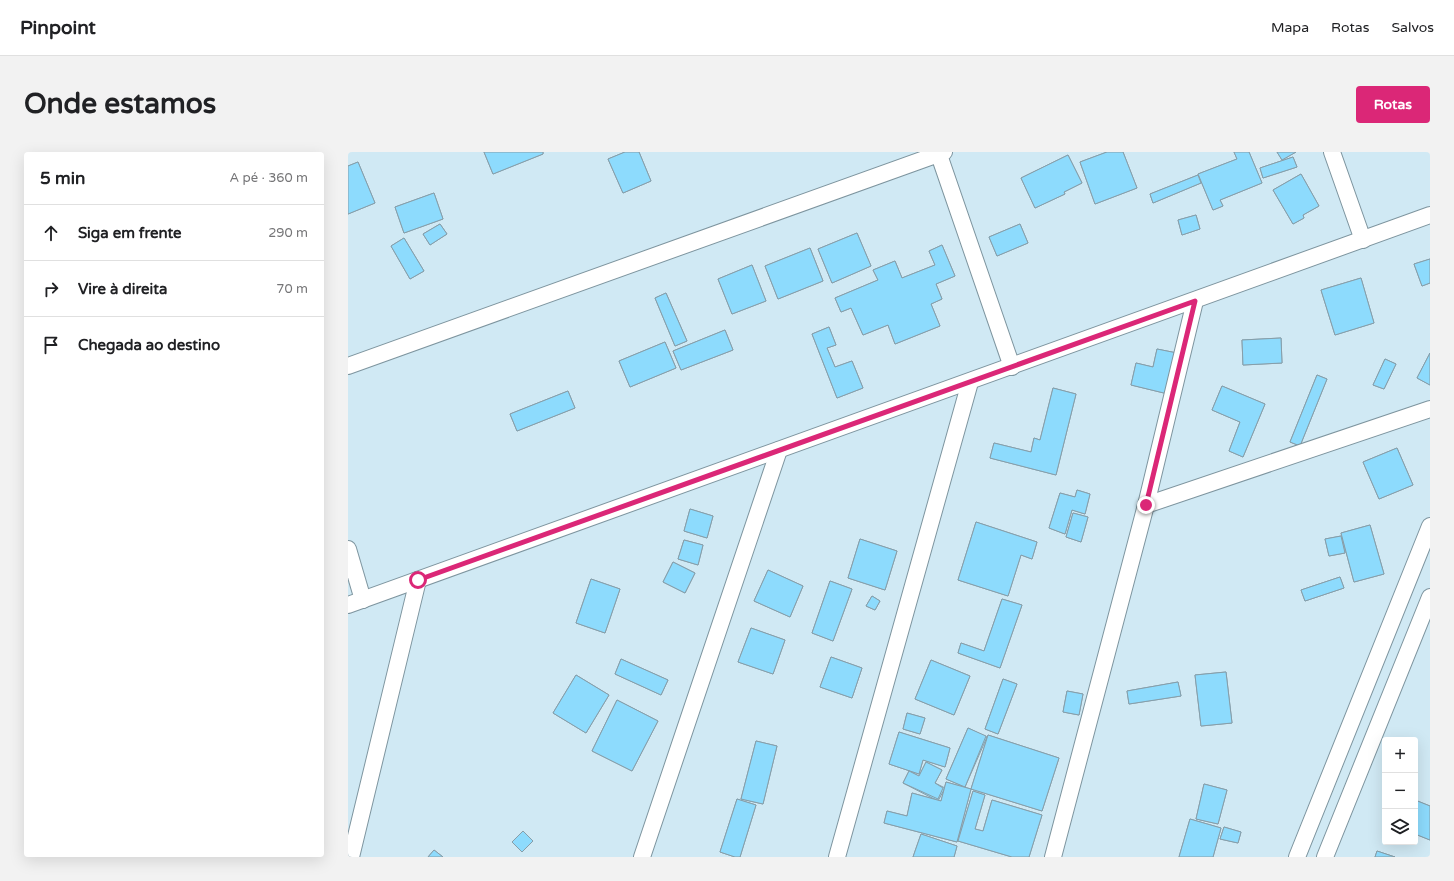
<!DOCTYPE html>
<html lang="pt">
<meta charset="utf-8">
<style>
:root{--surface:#fff;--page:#f2f2f2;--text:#202124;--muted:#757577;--line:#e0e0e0;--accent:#db2777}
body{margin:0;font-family:"Varela Round",sans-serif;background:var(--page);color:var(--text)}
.controls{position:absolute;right:12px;bottom:12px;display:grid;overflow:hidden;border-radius:4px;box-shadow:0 4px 16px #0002}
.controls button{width:36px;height:36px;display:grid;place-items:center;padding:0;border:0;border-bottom:1px solid var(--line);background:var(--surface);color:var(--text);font:20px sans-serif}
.stop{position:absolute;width:12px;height:12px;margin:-9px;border:3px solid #db2777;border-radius:50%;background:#fff}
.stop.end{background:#db2777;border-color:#fff;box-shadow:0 1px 4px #0008}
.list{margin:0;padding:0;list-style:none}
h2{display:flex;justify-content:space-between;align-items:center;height:52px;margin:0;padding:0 16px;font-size:17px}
h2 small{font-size:13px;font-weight:400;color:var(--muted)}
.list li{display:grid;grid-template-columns:26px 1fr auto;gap:12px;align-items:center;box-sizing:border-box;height:56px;padding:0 16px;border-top:1px solid var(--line)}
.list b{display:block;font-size:15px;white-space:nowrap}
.list em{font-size:13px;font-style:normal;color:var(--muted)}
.icon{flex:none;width:22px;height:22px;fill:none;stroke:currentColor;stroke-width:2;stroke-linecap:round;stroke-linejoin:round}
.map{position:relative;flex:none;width:1082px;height:705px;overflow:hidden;border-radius:4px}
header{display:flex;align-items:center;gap:24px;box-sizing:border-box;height:56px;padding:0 20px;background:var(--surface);border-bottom:1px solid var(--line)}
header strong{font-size:19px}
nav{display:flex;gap:22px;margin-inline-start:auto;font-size:14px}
.intro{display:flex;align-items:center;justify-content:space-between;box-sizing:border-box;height:96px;padding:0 24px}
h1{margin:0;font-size:28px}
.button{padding:10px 18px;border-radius:4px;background:var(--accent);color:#fff;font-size:14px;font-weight:700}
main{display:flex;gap:24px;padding:0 24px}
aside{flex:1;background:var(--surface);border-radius:4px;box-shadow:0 4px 16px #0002}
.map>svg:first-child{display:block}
</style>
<header>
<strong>Pinpoint</strong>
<nav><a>Mapa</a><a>Rotas</a><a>Salvos</a></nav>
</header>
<div class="intro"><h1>Onde estamos</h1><a class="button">Rotas</a></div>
<main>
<aside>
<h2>5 min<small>A pé · 360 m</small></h2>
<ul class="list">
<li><svg class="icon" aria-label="ahead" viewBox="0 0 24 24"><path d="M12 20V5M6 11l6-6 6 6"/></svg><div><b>Siga em frente</b></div><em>290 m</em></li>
<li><svg class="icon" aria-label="right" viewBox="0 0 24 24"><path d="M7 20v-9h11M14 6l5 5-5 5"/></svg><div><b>Vire à direita</b></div><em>70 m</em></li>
<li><svg class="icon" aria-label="arrive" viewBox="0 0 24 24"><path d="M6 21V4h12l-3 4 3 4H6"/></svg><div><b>Chegada ao destino</b></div></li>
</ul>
</aside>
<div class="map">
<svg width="1082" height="705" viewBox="0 0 1082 705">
<rect width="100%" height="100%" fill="#d0e9f4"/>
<g fill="#8ddbfd" stroke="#879ea9">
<path d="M136 0H195V2L145 22Z"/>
<path d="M136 0H195V2L145 22Z"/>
<path d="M277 0H291L303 29 275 41 260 7Z"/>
<path d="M277 0H291L303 29 275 41 260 7Z"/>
<path d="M759 0H775L789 36 747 52 732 10Z"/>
<path d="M759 0H775L789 36 747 52 732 10Z"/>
<path d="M886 0H901L914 31 872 48 875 54 865 58 850 22 889 7Z"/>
<path d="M886 0H901L914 31 872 48 875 54 865 58 850 22 889 7Z"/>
<path d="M929 0H948L934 8Z"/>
<path d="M929 0H948L934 8Z"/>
<path d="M720 3 734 31 716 40 717 42 687 56 673 26Z"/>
<path d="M720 3 734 31 716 40 717 42 687 56 673 26Z"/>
<path d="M945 5 949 15 915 26 912 16Z"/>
<path d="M945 5 949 15 915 26 912 16Z"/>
<path d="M10 10 27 51 0 62V14Z"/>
<path d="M10 10 27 51 0 62V14Z"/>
<path d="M953 22 971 54 955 63 956 66 945 72 925 38Z"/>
<path d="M953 22 971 54 955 63 956 66 945 72 925 38Z"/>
<path d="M850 23 853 31 805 51 802 42Z"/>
<path d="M850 23 853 31 805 51 802 42Z"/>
<path d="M86 41 95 67 56 81 47 55Z"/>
<path d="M86 41 95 67 56 81 47 55Z"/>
<path d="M848 63 852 77 834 83 830 68Z"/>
<path d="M848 63 852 77 834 83 830 68Z"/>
<path d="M92 72 99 82 82 93 75 82Z"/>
<path d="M92 72 99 82 82 93 75 82Z"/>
<path d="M672 72 680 91 649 104 641 85Z"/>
<path d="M672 72 680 91 649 104 641 85Z"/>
<path d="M509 81 523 114 484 131 470 97Z"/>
<path d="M509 81 523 114 484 131 470 97Z"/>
<path d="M56 86 76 119 62 127 43 94Z"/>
<path d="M56 86 76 119 62 127 43 94Z"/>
<path d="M594 93 607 124 588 132 594 147 583 152 592 174 547 192 540 173 515 183 503 156 493 160 487 146 530 128 525 118 547 109 554 126 587 113 581 99Z"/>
<path d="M594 93 607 124 588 132 594 147 583 152 592 174 547 192 540 173 515 183 503 156 493 160 487 146 530 128 525 118 547 109 554 126 587 113 581 99Z"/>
<path d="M462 96 475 129 430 147 417 114Z"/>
<path d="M462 96 475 129 430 147 417 114Z"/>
<path d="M1082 107V131L1074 134 1066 112Z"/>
<path d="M1082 107V131L1074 134 1066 112Z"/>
<path d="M404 113 418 149 384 162 370 127Z"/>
<path d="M404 113 418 149 384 162 370 127Z"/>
<path d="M1013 126 1026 171 987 183 973 138Z"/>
<path d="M1013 126 1026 171 987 183 973 138Z"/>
<path d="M318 141 339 189 327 194 307 146Z"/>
<path d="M318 141 339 189 327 194 307 146Z"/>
<path d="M481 175 488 193 479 196 487 215 504 209 515 236 489 246 464 182Z"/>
<path d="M481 175 488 193 479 196 487 215 504 209 515 236 489 246 464 182Z"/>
<path d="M377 178 385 198 333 218 325 199Z"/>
<path d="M377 178 385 198 333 218 325 199Z"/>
<path d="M933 186 934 211 895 213 894 188Z"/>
<path d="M933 186 934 211 895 213 894 188Z"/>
<path d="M317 190 328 216 282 235 271 209Z"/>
<path d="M317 190 328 216 282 235 271 209Z"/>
<path d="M809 197 829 201 820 242 783 233 788 211 805 215Z"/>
<path d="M809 197 829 201 820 242 783 233 788 211 805 215Z"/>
<path d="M1082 201V233L1069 226Z"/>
<path d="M1082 201V233L1069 226Z"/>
<path d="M1037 207 1048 212 1036 237 1025 233Z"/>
<path d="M1037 207 1048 212 1036 237 1025 233Z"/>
<path d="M969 223 979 227 952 294 942 290Z"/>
<path d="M969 223 979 227 952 294 942 290Z"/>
<path d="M874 234 917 252 895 305 881 299 892 270 864 258Z"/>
<path d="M874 234 917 252 895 305 881 299 892 270 864 258Z"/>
<path d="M705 236 728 242 708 323 642 306 646 291 683 300 686 286 692 288Z"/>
<path d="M705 236 728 242 708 323 642 306 646 291 683 300 686 286 692 288Z"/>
<path d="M220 239 227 256 169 279 162 262Z"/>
<path d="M220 239 227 256 169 279 162 262Z"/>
<path d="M1049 296 1065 333 1031 347 1015 310Z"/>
<path d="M1049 296 1065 333 1031 347 1015 310Z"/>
<path d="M729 338 742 342 737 362 724 358 717 382 701 376 712 341 727 345Z"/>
<path d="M729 338 742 342 737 362 724 358 717 382 701 376 712 341 727 345Z"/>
<path d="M342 357 365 364 359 386 336 379Z"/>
<path d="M342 357 365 364 359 386 336 379Z"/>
<path d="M725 361 740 365 733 390 718 385Z"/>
<path d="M725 361 740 365 733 390 718 385Z"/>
<path d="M628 370 689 390 684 407 673 403 660 444 610 428Z"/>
<path d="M628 370 689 390 684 407 673 403 660 444 610 428Z"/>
<path d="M1022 373 1036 422 1006 430 993 381Z"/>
<path d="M1022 373 1036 422 1006 430 993 381Z"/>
<path d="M993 384 997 401 981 404 977 387Z"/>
<path d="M993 384 997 401 981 404 977 387Z"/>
<path d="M512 387 549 399 537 438 500 426Z"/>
<path d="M512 387 549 399 537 438 500 426Z"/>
<path d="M336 388 355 393 350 413 330 407Z"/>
<path d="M336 388 355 393 350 413 330 407Z"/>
<path d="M325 410 347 421 337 441 315 430Z"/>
<path d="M325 410 347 421 337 441 315 430Z"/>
<path d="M420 418 455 434 442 465 406 449Z"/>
<path d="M420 418 455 434 442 465 406 449Z"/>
<path d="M992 425 996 436 957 449 953 438Z"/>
<path d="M992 425 996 436 957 449 953 438Z"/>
<path d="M243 427 272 437 257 481 228 471Z"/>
<path d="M243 427 272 437 257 481 228 471Z"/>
<path d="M482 429 504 437 485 489 464 481Z"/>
<path d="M482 429 504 437 485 489 464 481Z"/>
<path d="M524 444 532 449 527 458 518 454Z"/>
<path d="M524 444 532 449 527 458 518 454Z"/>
<path d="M654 447 674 453 652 516 610 501 613 491 636 499Z"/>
<path d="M654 447 674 453 652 516 610 501 613 491 636 499Z"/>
<path d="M403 476 437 488 425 522 390 510Z"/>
<path d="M403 476 437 488 425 522 390 510Z"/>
<path d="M483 505 514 516 504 546 472 535Z"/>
<path d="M483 505 514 516 504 546 472 535Z"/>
<path d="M273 507 320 528 313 543 267 522Z"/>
<path d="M273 507 320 528 313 543 267 522Z"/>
<path d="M583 508 622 524 606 563 567 547Z"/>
<path d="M583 508 622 524 606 563 567 547Z"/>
<path d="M878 520 884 571 853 574 847 523Z"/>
<path d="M878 520 884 571 853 574 847 523Z"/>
<path d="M228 523 261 543 238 581 205 561Z"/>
<path d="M228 523 261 543 238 581 205 561Z"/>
<path d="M655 527 669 532 650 582 637 577Z"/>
<path d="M655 527 669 532 650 582 637 577Z"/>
<path d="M830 530 833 544 781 552 779 539Z"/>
<path d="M830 530 833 544 781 552 779 539Z"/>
<path d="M719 539 735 542 731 563 715 560Z"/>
<path d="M719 539 735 542 731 563 715 560Z"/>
<path d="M269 548 310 569 284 619 244 599Z"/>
<path d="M269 548 310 569 284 619 244 599Z"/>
<path d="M559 561 577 566 572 582 555 577Z"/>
<path d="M559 561 577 566 572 582 555 577Z"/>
<path d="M620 576 639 585 617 635 598 627Z"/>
<path d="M620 576 638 584 617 635 598 627Z"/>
<path d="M551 580 602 596 597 615 575 608 571 622 541 612Z"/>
<path d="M551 580 602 596 597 615 575 608 571 622 541 612Z"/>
<path d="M640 583 711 606 694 659 623 637Z"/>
<path d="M640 583 711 606 694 659 623 637Z"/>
<path d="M408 589 429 594 415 652 393 647Z"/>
<path d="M408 589 429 594 415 652 393 647Z"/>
<path d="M578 610 594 618 587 631 597 636 590 649 555 631 561 619 571 624Z"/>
<path d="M578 610 594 618 587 631 595 636 590 647 555 631 561 619 571 624Z"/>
<path d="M598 630 623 637 609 690 536 671 539 659 559 664 564 641 593 649Z"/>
<path d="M598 630 623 637 609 690 536 671 539 659 559 664 564 641 593 649Z"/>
<path d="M856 632 879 638 870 672 848 667Z"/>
<path d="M856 632 879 638 870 672 848 667Z"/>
<path d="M625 639 637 643 627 677 635 679 644 648 694 663 681 705H664L610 689Z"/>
<path d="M625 639 637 643 627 677 635 679 644 648 694 663 681 705H664L610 689Z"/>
<path d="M389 647 408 653 392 705H387L372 700Z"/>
<path d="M389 647 408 653 392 705H387L372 700Z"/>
<path d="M1067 648 1082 654V688L1067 682Z"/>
<path d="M1067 648 1082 654V688L1067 682Z"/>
<path d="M842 667 873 676 865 705H831Z"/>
<path d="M842 667 873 676 865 705H831Z"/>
<path d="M876 675 893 680 890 691 872 687Z"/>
<path d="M876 675 893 680 890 691 872 687Z"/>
<path d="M175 679 185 689 174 700 164 690Z"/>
<path d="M175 679 185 689 174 700 164 690Z"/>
<path d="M573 682 609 694 606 705H565Z"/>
<path d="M573 682 609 694 606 705H565Z"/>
<path d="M86 698 95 705H80Z"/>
<path d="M86 698 95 705H80Z"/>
<path d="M1029 699 1047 705H1027Z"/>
<path d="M1029 699 1047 705H1027Z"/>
</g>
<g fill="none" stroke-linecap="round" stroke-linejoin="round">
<g stroke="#7e959f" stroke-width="18">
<g id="street">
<path d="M590 0 664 215"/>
<path d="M984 0 1015 88"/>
<path d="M0 214 596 0"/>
<path d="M798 353 1082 257"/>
<path d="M0 397 15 448"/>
<path d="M0 453 1082 63"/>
<path d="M3 705 70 428"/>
<path d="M294 705 431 298"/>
<path d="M489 705 622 230"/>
<path d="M705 705 798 353 847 149"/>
<path d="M949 705 1082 374"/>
<path d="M977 705 1082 445"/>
</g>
</g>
<use href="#street" stroke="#fff" stroke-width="16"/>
</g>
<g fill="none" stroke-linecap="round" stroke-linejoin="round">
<path stroke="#db2777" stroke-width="5" d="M70 428 847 149 798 353"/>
</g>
</svg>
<div class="controls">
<button>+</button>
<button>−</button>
<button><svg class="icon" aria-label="layers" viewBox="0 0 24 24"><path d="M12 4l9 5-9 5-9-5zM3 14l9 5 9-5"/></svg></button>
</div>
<div class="stop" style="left:70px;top:428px"></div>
<div class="stop end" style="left:798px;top:353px"></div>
</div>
</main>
